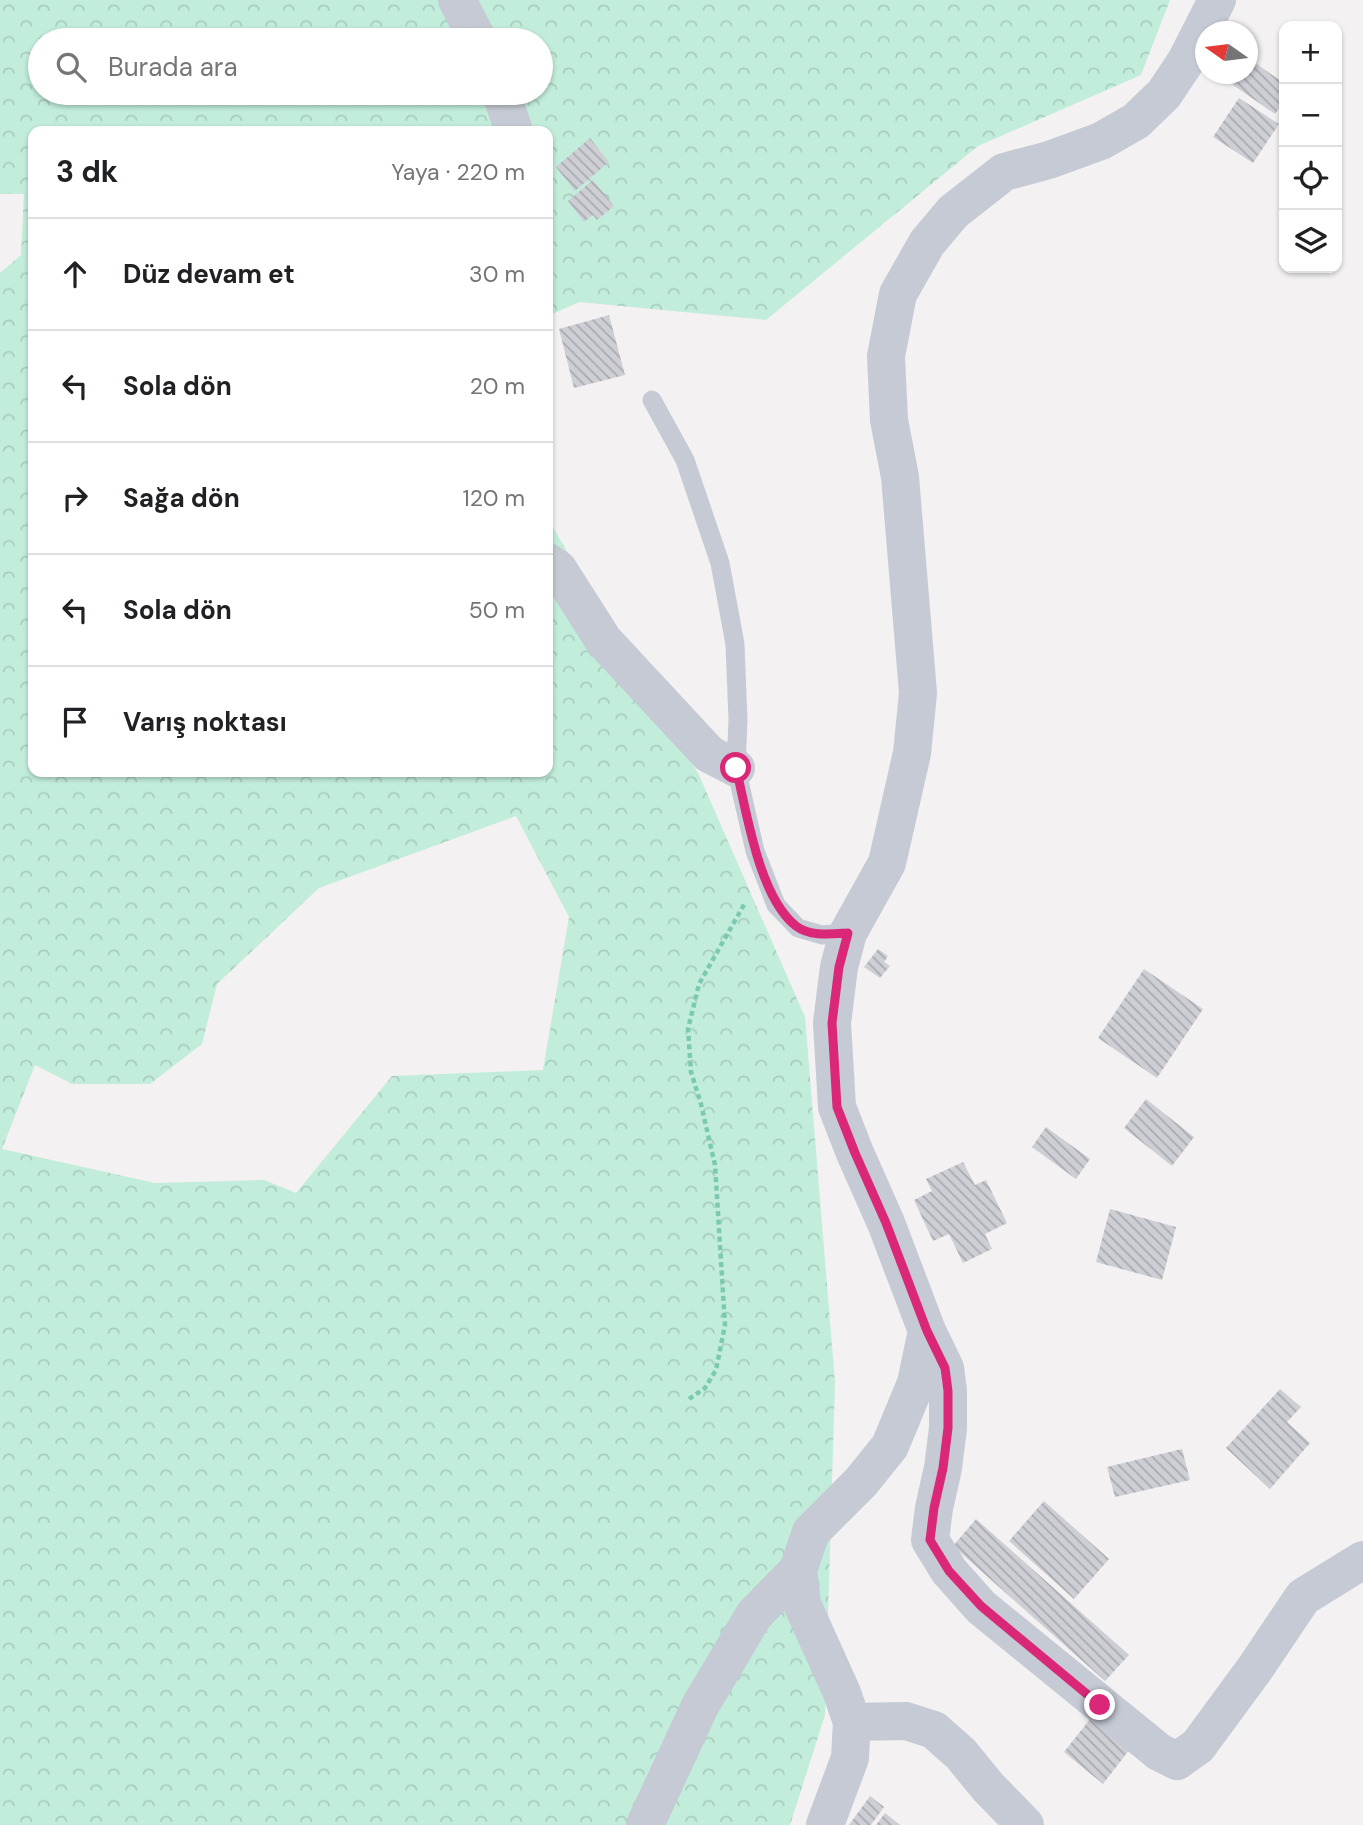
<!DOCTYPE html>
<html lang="tr">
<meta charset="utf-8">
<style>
:root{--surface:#fff;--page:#f2f2f2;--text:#202124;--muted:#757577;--line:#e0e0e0}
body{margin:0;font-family:"DM Sans",sans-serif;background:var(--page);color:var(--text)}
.controls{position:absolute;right:21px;top:21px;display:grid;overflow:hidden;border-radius:14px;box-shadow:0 2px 5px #0004}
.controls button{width:63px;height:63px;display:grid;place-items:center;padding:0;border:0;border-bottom:2px solid var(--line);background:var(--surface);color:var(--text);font:35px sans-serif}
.compass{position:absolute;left:1195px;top:21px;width:63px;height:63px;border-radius:50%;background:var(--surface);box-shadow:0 2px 5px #0004;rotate:284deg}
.stop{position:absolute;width:21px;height:21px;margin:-16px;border:5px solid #db2777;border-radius:50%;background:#fff}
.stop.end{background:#db2777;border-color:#fff;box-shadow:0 2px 7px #0008}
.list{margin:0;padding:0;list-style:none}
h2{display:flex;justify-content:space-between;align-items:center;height:91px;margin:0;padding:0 28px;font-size:30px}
h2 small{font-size:23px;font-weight:400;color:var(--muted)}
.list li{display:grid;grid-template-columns:46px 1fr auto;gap:21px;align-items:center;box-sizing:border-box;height:112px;padding:0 28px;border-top:2px solid var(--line)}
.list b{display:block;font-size:26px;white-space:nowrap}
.list em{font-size:23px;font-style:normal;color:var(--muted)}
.icon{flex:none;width:38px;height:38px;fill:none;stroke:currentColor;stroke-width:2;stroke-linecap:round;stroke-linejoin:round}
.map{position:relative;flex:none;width:1363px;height:1825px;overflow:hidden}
.search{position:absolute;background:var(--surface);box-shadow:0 2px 5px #0004;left:28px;top:28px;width:525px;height:77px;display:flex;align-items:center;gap:18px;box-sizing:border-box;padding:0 24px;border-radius:38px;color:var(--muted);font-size:26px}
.panel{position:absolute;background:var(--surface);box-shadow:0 2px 5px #0004;left:28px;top:126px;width:525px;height:651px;border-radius:14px}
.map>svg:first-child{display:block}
</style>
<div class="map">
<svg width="1363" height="1825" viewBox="0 0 1363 1825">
<defs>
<pattern id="forest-crowns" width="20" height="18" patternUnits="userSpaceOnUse" patternTransform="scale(1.75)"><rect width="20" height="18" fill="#c2edda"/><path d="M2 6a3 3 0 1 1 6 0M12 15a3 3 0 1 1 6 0" fill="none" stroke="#a8cdbe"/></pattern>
<pattern id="building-back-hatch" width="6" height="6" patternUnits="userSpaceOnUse" patternTransform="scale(1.75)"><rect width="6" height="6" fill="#cecfd5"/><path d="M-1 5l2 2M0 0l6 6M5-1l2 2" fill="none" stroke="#a9aab0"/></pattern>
</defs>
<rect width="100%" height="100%" fill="#f3f1f1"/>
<path fill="url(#forest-crowns)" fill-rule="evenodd" d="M0 0H1170L1141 75 978 146 766 320 579 302 548 316V131H33V772H548V519L699 775 805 1017 835 1382 825 1715 790 1825H0V273L21 255 24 194H0ZM40 40H541V93H40ZM516 816 569 917 543 1070 392 1076 296 1193 264 1180 155 1183 2 1149 35 1065 72 1084H150L202 1044 217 984 319 888Z"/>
<g fill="url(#building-back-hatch)">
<path d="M1251 60 1284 83V101L1275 114 1233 85 1241 74H1248V64Z"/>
<path d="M1239 98 1279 124 1253 163 1213 137Z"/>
<path d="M590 138 609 162 575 191 556 167Z"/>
<path d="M593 180 614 206 597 220 593 215 584 222 568 201Z"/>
<path d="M609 315 625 375 574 388 559 329Z"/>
<path d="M878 949 888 956 884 962 890 966 880 978 864 967Z"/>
<path d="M1144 969 1203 1009 1157 1078 1098 1038Z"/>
<path d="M1146 1099 1194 1137 1172 1166 1124 1128Z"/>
<path d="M1046 1127 1090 1159 1076 1179 1032 1147Z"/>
<path d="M963 1162 975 1185 986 1180 1007 1223 985 1234 992 1249 963 1263 949 1234 933 1241 914 1200 932 1191 926 1179Z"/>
<path d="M1110 1209 1176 1227 1162 1280 1096 1262Z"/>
<path d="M1280 1389 1301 1407 1287 1422 1310 1443 1270 1489 1226 1448Z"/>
<path d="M1182 1449 1190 1480 1115 1497 1107 1467Z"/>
<path d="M1044 1501 1109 1559 1074 1599 1009 1541Z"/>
<path d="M976 1519 1129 1655 1105 1681 953 1546Z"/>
<path d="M1091 1718 1130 1749 1103 1784 1064 1752Z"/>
<path d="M870 1796 884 1807 871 1825H849Z"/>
<path d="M885 1813 900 1825H876Z"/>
</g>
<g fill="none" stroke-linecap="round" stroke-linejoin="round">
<path stroke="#7cc9b1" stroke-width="4.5" stroke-dasharray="5 3.5" stroke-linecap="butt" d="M689 1399 705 1388 716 1370 725 1325 715 1165 701 1104 691 1072 688 1029 699 984 745 903"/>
<path stroke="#c5cad4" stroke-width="19" d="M652 400 685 460 720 563 735 644 738 720 736 768 755 851 776 905 798 928 822 935 848 933"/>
<g stroke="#c5cad4" stroke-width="38">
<path d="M457 0 478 40"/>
<path d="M501 93 514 131"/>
<path d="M548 562 558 569 604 641 709 754 736 768"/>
<path d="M927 1331 945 1368 948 1391V1428L943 1468 934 1508 930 1540 949 1571 981 1607 1159 1752 1177 1761 1198 1746 1256 1667 1303 1597 1363 1560"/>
<path d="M852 1722 906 1721 934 1730 961 1754 988 1787 1025 1825"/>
<path d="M645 1825 700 1706 754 1615 798 1570"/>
<path d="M825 1825 850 1758 852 1722 842 1693 802 1604 798 1570 811 1532 861 1482 890 1446 916 1383 927 1331 886 1223 855 1153 837 1107 832 1023 839 967 848 933 887 863 912 753 918 693 900 477 889 420 886 356 898 294 927 243 953 212 1004 172 1049 160 1101 141 1136 121 1164 94 1186 61 1217 0"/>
</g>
</g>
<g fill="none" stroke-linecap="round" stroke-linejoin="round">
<path stroke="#db2777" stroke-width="9" d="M736 768C747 813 759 897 796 926 810 937 832 934 848 933L839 967 832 1023 837 1107 855 1153 886 1223 927 1331 945 1368 948 1391V1428L943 1468 934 1508 930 1540 949 1571 981 1606 1100 1705"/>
</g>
</svg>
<div class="controls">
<button>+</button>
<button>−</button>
<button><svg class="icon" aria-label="locate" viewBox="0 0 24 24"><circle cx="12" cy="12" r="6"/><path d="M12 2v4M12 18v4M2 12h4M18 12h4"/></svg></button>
<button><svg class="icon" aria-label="layers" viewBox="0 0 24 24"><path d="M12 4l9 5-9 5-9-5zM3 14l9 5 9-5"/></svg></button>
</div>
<svg class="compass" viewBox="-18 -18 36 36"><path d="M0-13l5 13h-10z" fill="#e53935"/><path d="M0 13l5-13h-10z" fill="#757577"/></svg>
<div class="stop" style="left:736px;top:768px"></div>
<div class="stop end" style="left:1100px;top:1705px"></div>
<div class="search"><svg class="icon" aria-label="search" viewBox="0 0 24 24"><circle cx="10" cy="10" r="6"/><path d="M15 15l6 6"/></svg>Burada ara</div>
<section class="panel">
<h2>3 dk<small>Yaya · 220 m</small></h2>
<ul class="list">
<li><svg class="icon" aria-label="ahead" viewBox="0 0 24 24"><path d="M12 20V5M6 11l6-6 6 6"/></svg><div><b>Düz devam et</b></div><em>30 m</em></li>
<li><svg class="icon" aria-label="left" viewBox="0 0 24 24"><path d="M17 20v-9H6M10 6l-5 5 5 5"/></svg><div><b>Sola dön</b></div><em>20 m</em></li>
<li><svg class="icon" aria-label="right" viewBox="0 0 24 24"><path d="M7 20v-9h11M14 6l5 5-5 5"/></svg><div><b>Sağa dön</b></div><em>120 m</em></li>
<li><svg class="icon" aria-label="left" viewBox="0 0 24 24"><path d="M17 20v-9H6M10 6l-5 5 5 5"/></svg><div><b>Sola dön</b></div><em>50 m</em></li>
<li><svg class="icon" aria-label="arrive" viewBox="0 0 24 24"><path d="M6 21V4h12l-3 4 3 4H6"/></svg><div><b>Varış noktası</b></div></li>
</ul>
</section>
</div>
